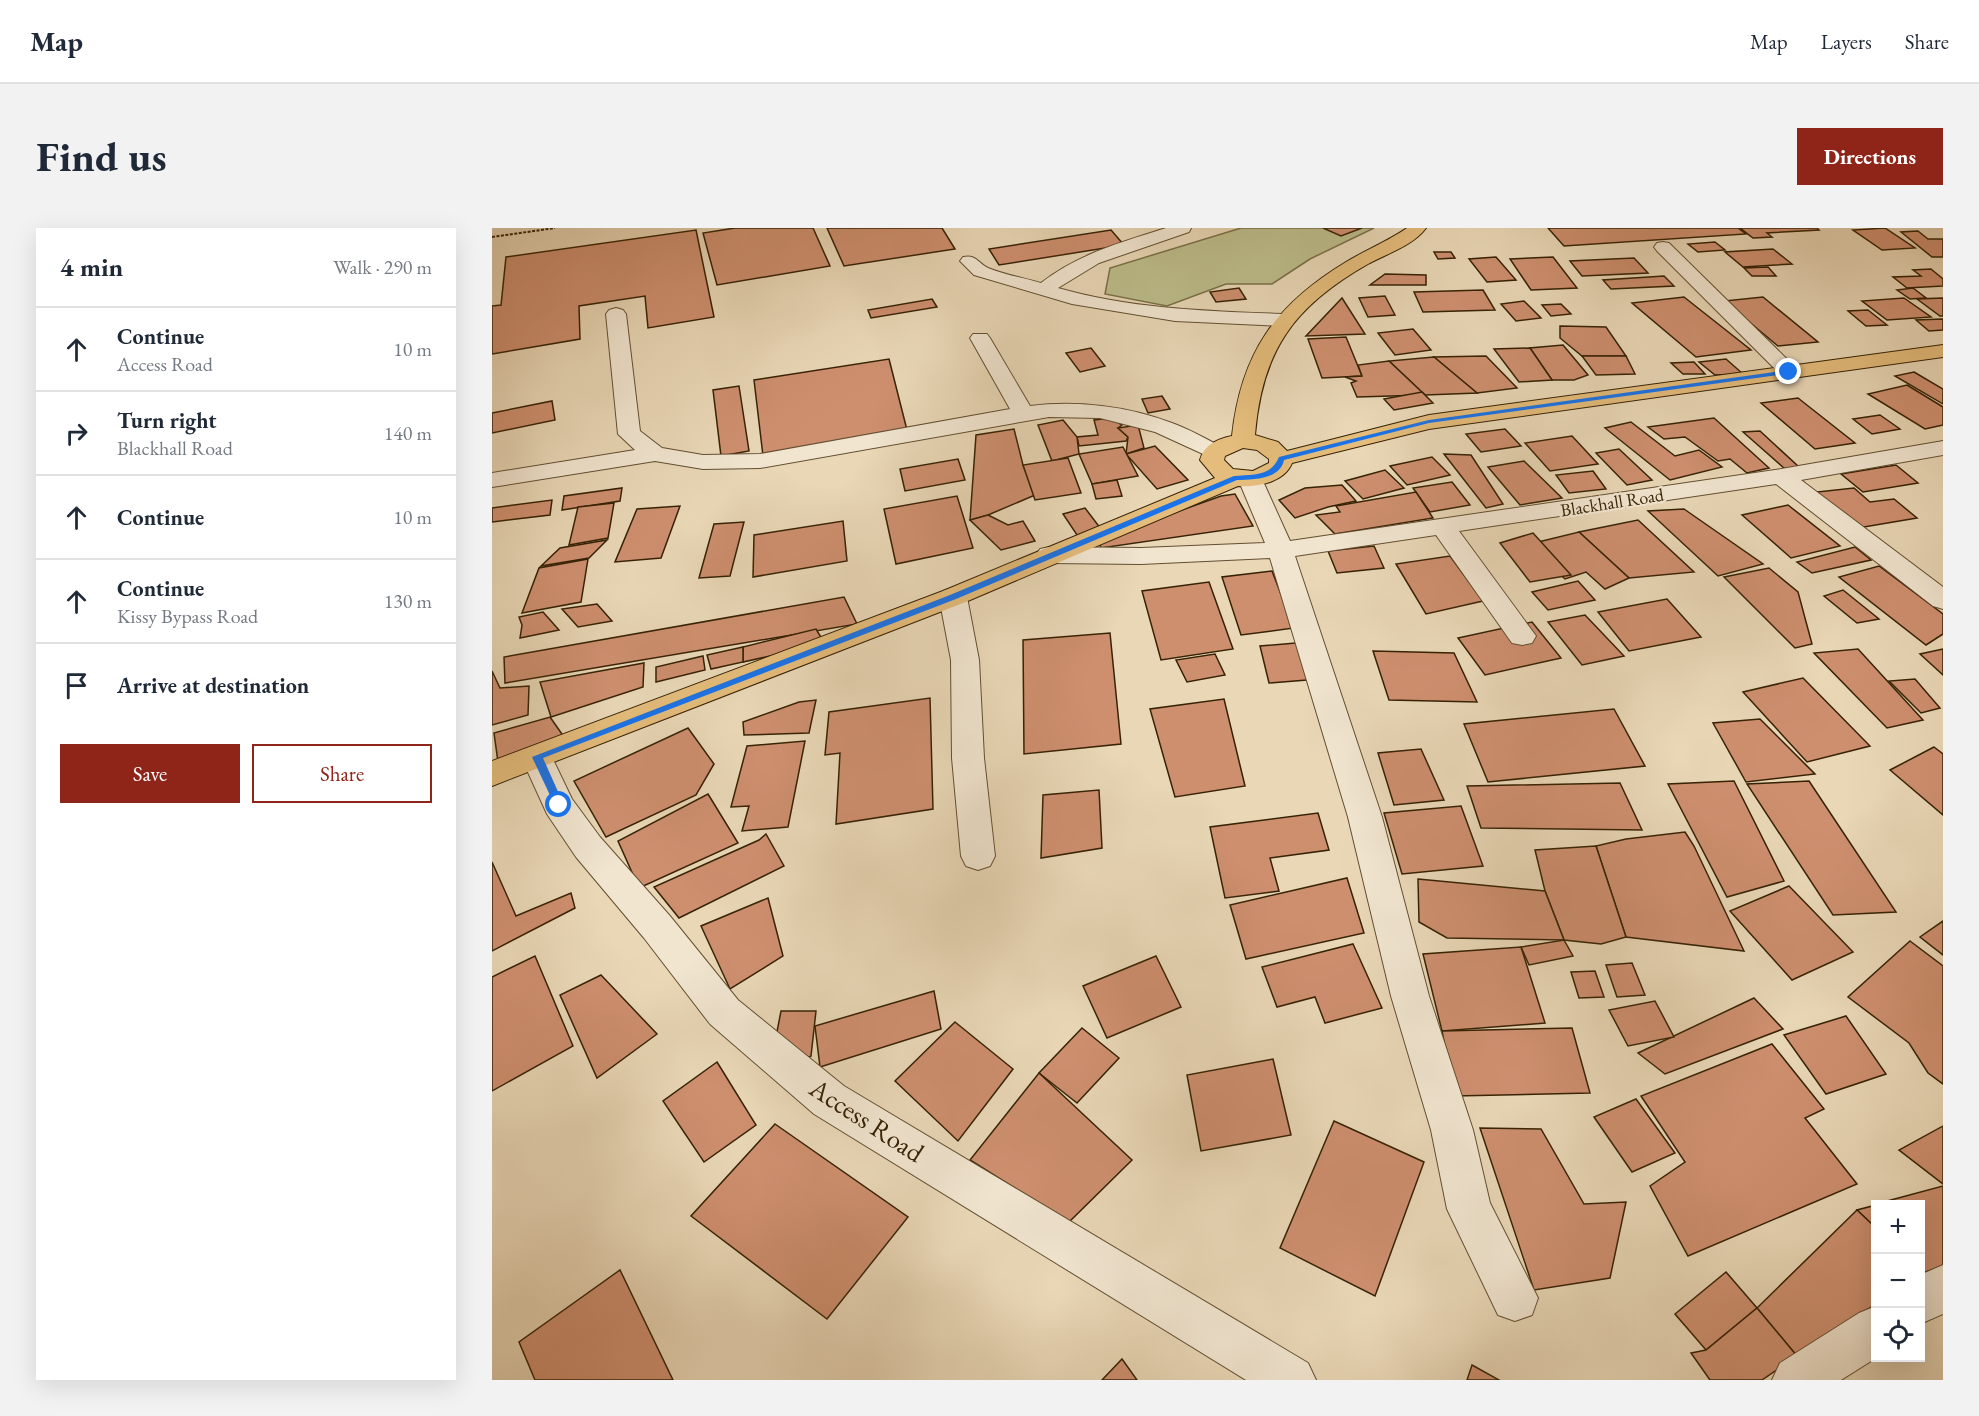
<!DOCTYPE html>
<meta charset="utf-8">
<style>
:root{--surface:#fff;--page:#f2f2f3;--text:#1f2937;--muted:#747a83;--line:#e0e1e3;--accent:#8f2418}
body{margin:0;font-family:"EB Garamond",serif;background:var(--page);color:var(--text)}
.controls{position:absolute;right:18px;bottom:18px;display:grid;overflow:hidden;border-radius:0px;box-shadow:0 6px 24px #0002}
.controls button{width:54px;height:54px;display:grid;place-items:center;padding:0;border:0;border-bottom:2px solid var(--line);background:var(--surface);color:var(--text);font:30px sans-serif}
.stop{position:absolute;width:18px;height:18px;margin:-14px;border:4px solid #1a73e8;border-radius:50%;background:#fff}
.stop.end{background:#1a73e8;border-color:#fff;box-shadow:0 2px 6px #0008}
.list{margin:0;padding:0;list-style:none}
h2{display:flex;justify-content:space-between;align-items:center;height:78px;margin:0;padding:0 24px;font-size:26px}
h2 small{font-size:20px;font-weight:400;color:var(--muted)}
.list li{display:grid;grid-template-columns:39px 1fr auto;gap:18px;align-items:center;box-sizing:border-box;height:84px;padding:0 24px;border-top:2px solid var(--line)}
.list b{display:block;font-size:22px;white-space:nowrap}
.list p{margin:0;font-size:20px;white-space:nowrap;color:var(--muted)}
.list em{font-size:20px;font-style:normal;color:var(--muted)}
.actions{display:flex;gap:12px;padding:18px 24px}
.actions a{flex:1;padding:14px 0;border:2px solid var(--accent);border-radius:0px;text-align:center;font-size:21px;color:var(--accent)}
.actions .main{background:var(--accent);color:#fff}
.icon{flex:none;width:33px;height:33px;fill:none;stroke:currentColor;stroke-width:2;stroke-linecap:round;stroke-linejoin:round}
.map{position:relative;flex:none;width:1451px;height:1152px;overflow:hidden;border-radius:0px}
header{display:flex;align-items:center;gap:36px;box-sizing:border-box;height:84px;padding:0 30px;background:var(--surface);border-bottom:2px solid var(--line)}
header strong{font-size:28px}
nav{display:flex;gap:33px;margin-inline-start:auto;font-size:21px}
.intro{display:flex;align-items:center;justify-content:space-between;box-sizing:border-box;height:144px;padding:0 36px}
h1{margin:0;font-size:42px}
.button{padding:15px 27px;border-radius:0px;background:var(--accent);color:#fff;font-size:21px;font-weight:700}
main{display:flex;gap:36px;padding:0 36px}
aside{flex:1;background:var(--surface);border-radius:0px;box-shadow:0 6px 24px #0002}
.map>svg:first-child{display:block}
</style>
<header>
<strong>Map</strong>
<nav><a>Map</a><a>Layers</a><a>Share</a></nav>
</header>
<div class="intro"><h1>Find us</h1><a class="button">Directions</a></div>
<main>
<aside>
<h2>4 min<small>Walk · 290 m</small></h2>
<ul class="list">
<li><svg class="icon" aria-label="ahead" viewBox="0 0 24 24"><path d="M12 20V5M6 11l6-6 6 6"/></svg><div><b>Continue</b><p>Access Road</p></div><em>10 m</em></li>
<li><svg class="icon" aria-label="right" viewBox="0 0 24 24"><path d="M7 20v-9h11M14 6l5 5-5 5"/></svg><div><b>Turn right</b><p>Blackhall Road</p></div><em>140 m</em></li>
<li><svg class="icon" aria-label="ahead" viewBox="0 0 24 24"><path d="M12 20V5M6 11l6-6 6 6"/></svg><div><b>Continue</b></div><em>10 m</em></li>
<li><svg class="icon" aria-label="ahead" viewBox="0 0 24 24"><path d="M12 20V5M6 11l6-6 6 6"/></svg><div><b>Continue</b><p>Kissy Bypass Road</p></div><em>130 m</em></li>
<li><svg class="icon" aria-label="arrive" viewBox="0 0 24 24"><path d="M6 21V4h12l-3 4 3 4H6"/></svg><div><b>Arrive at destination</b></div></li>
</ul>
<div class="actions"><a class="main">Save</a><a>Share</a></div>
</aside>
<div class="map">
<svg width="1451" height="1152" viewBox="0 0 1451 1152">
<rect width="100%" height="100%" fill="#e9d7b6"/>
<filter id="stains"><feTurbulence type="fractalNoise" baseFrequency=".00333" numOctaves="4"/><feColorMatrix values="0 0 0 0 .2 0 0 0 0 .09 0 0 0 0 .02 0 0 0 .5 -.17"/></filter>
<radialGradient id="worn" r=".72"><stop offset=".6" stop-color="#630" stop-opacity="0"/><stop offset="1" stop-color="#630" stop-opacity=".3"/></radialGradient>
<path fill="#bcbd8a" stroke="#797048" stroke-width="1.5" d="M749 0H882L818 31 780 56H734L675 78 613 66 618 40Z"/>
<g fill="#ce8f6f" stroke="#362205" stroke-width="1.5">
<path d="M243 0H321L338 38 225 57 211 5Z"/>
<path d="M335 0H450L463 21 352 38Z"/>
<path d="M831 0H870L849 8Z"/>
<path d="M1056 0H1246L1254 6 1072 18Z"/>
<path d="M1248 0H1325L1327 2 1275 5 1280 9 1261 10Z"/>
<path d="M1393 0 1423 20 1390 22 1361 2Z"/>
<path d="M204 2 222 89 156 100 153 68 87 78 88 111 0 126V78L9 77 14 29Z"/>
<path d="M619 2 632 17 507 37 497 21Z"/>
<path d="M1426 3 1436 11H1451V29H1440L1409 4Z"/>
<path d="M1223 14 1233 22 1206 24 1196 16Z"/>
<path d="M1281 21 1300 36 1251 39 1233 24Z"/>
<path d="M942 24H959L963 30 946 31Z"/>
<path d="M1004 29 1024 52 995 54 977 31Z"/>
<path d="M1061 29 1085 60 1039 62 1018 31Z"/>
<path d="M1142 30 1156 45 1090 48 1078 33Z"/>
<path d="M1276 39 1284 48H1260L1252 40Z"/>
<path d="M1439 41 1451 51V58L1415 60 1401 49 1429 48 1421 42Z"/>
<path d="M893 46 934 47V57H878Z"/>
<path d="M1172 48 1182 58 1119 61 1111 52Z"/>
<path d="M747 60 754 71 724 74 718 64Z"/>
<path d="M1421 60 1434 70 1418 71 1405 62Z"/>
<path d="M991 62 1003 82 931 84 922 64Z"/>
<path d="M893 68 903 87 876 89 867 70Z"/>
<path d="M1192 69 1259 122 1204 129 1140 75Z"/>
<path d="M1271 69 1326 114 1286 118 1232 73Z"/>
<path d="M850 70 873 106 814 108Z"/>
<path d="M1412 70 1439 89 1395 92 1370 73Z"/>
<path d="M1451 70V88H1448L1425 71Z"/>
<path d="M440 71 445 79 379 90 376 82Z"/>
<path d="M1032 73 1049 90 1024 93 1009 76Z"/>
<path d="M1069 76 1079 86 1059 88 1050 77Z"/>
<path d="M1376 82 1395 97 1374 98 1356 83Z"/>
<path d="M1451 91V102L1437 103 1424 92Z"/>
<path d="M1068 98 1114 99 1134 128H1090L1068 110Z"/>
<path d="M921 101 939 122 903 127 886 105Z"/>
<path d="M854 109 870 148 830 150 816 111Z"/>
<path d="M1071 117 1096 147 1082 152H1060L1038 120Z"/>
<path d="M599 120 613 138 588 144 574 125Z"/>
<path d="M1038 120 1060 152 1027 154 1002 121Z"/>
<path d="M994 128 1025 160 985 165 942 129Z"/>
<path d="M1090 128H1134L1143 146 1104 147Z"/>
<path d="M942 129 985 165 933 167 897 133Z"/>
<path d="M397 131 416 206 271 228 262 152Z"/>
<path d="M1234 131 1251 146 1223 147 1207 134Z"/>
<path d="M897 133 933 167 865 169 859 155 864 153 853 149 870 148 866 137Z"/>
<path d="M1202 134 1213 146H1191L1179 135Z"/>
<path d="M1422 144 1451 161V176L1403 148Z"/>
<path d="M1415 157 1451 179V197L1433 201 1376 166Z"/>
<path d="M247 158 257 223 229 228 221 162Z"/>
<path d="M930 164 941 175 902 182 892 171Z"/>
<path d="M670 168 678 181 656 185 650 171Z"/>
<path d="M1306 170 1363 215 1323 221 1269 175Z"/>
<path d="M60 173 63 192 0 205V185Z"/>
<path d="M1388 187 1408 201 1380 206 1361 191Z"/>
<path d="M619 190 630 197 626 200 636 209 634 213 587 218 585 209 606 207 602 192Z"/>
<path d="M1222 190 1277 240 1255 245 1238 231 1226 233 1193 209 1172 211 1156 199Z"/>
<path d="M571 192 585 209 587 226 560 233 546 197Z"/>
<path d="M1139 194 1183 228 1207 222 1230 239 1178 252 1113 200Z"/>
<path d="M646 197 652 220 634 226 636 209 626 200Z"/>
<path d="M522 201 531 237 543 267 496 287 478 292 484 207Z"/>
<path d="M1013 201 1029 218 989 224 974 206Z"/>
<path d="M1268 203 1307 239 1293 241 1251 204Z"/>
<path d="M1080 208 1106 236 1058 243 1033 215Z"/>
<path d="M663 218 696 252 665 261 634 226Z"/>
<path d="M631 219 646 248 600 256 587 226Z"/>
<path d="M1127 221 1160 252 1135 257 1104 225Z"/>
<path d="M952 226 979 227 1011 276 994 280Z"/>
<path d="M940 229 958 247 915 257 898 238Z"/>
<path d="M576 230 589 265 543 272 531 237Z"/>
<path d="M466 231 473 252 413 263 408 241Z"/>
<path d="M1032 233 1070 270 1028 277 996 239Z"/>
<path d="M1404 237 1426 255 1371 264 1349 246Z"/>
<path d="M893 242 912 260 871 271 853 253Z"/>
<path d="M1101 243 1114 261 1077 265 1064 247Z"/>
<path d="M625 252 630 268 604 271 600 256Z"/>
<path d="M960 254 978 277 938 284 921 260Z"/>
<path d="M850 257 864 273 836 279 803 290 787 272 813 260Z"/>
<path d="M130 260 128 273 70 282 72 268Z"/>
<path d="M1362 260 1378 274 1402 271 1425 290 1366 300 1325 264Z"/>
<path d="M924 264 941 290 843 306 824 287 848 284 844 278Z"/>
<path d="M743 266 761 298 609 320 606 312 729 268Z"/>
<path d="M465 268 481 320 404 336 392 281Z"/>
<path d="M60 272 58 287 0 294V280Z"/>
<path d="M122 275 116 310 77 317 86 279Z"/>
<path d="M1296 277 1348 318 1299 330 1250 287Z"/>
<path d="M188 278 169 330 123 334 145 281Z"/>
<path d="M593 280 609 301 585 307 571 286Z"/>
<path d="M1192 281 1271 336 1226 348 1156 283Z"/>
<path d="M496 287 516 297 531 293 543 313 509 322 478 292Z"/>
<path d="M1146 292 1202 344 1137 350 1087 304Z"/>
<path d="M351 293 355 333 261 349 262 307Z"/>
<path d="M252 294 238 348 207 350 222 296Z"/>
<path d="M1087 304 1137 350 1113 361 1094 344 1073 351 1034 317Z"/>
<path d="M1041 305 1079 347 1038 354 1008 315Z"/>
<path d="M115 312 97 330 49 338 68 320Z"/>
<path d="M882 318 892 340 845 345 836 323Z"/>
<path d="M1363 319 1379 332 1320 345 1305 334Z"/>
<path d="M958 328 991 373 934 386 904 336Z"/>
<path d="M96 331 89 374 30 385 47 340Z"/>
<path d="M1387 338 1451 386V406L1434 417 1347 349Z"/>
<path d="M1277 340 1306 364 1320 416 1303 420 1232 349Z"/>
<path d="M780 343 802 400 749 407 730 349Z"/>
<path d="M1086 353 1103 372 1056 382 1040 364Z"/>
<path d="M717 354 741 421 669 432 650 363Z"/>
<path d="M1351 362 1387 391 1365 395 1332 368Z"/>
<path d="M352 369 365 396 13 455 12 429Z"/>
<path d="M1175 371 1209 409 1137 423 1106 384Z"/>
<path d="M105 376 120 393 86 399 70 381Z"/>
<path d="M51 384 67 402 28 410 30 397 27 389Z"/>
<path d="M1093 387 1132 428 1090 437 1056 394Z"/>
<path d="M1040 394 1069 430 993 447 966 410Z"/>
<path d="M324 401 333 416 251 434V419Z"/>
<path d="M618 405 629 516 532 526 531 412Z"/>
<path d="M815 414 827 451 777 455 768 418Z"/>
<path d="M251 419V434L219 441 215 427Z"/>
<path d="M1366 421 1431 492 1395 500 1322 425Z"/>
<path d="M1451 421V447L1428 426Z"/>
<path d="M881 423 962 425 985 474 897 472Z"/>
<path d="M723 426 733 447 695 454 684 432Z"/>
<path d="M211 428 213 442 164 454V439Z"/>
<path d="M152 435 151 459 59 489 48 454Z"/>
<path d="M0 443 8 460 37 458 36 487 0 497Z"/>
<path d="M1311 450 1378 518 1315 534 1251 464Z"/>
<path d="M1423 451 1448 480 1429 485 1397 453Z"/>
<path d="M438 470 441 581 344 596 348 525 333 527 337 484Z"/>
<path d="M732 471 753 558 683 569 658 481Z"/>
<path d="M324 472 317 505 252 507 251 494 307 474Z"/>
<path d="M1122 481 1153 538 996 554 972 496Z"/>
<path d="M58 489 72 509 6 534 2 505Z"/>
<path d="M1268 491 1323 546 1254 554 1221 495Z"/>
<path d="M196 500 222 536 204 567 114 609 82 553Z"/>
<path d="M313 513 296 599 250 603 257 578 239 579 255 518Z"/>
<path d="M1442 519 1451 526V587L1398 542Z"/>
<path d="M929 521 952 572 902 577 886 525Z"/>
<path d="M1242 553 1292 653 1235 669 1176 556Z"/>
<path d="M1317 553 1404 684 1341 687 1255 556Z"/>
<path d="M1128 555 1150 602 989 600 975 558Z"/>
<path d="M607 562 610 620 549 630 551 567Z"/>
<path d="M216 566 246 615 147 660 126 613Z"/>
<path d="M969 578 991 638 910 646 892 585Z"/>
<path d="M826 585 837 622 778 630 787 663 733 670 718 599Z"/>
<path d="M1193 604 1202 618 1252 723 1134 709 1104 618 1134 611Z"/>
<path d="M274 606 292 638 187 690 162 659 267 612Z"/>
<path d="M1104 618 1134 709 1109 716 1072 712 1053 663 1043 622Z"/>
<path d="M0 634 24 688 79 665 83 680 0 723Z"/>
<path d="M855 650 872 705 754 731 738 677Z"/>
<path d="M926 651 1053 663 1072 712 955 710 927 694Z"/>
<path d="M1297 658 1361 724 1300 752 1238 683Z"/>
<path d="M276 670 291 728 238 761 209 698Z"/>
<path d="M1451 693V727L1428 709Z"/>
<path d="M1072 712 1081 728 1037 737 1029 719Z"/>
<path d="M1418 713 1451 738V856L1436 845 1417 815 1356 769Z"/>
<path d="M861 716 890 780 833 795 823 769 785 779 770 739Z"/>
<path d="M1029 719 1053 795 950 803 931 726Z"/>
<path d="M43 728 81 818 0 863V749Z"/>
<path d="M664 728 689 779 615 810 591 758Z"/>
<path d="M1140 735 1153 767 1125 769 1114 737Z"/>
<path d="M1103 743 1112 769 1087 770 1079 744Z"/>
<path d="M109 747 165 806 105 850 68 767Z"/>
<path d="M442 763 449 801 328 839 323 798Z"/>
<path d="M1262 770 1291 801 1173 846 1146 825Z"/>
<path d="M1163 773 1182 809 1136 818 1117 782Z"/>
<path d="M289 783H324L319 828 308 835 283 814Z"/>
<path d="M1354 788 1394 846 1334 866 1292 807Z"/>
<path d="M463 794 521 841 466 913 403 853Z"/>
<path d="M590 800 627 830 585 875 547 845Z"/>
<path d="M1080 800 1098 865 962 868 950 803Z"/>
<path d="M1280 816 1332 881 1313 890 1365 956 1196 1028 1158 958 1193 934 1149 868Z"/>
<path d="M781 831 799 907 709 923 695 847Z"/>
<path d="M225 834 264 897 212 934 171 873Z"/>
<path d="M547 845 640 932 577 994 478 932Z"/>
<path d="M1144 871 1183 925 1140 944 1102 889Z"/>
<path d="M842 893 932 934 883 1068 788 1020Z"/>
<path d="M283 896 416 989 335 1091 199 988Z"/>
<path d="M1451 898V956L1407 922Z"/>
<path d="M988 900 1049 901 1092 976 1134 974 1118 1050 1042 1062Z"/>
<path d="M1451 958V1039L1429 1045 1428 976H1384Z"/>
<path d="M1384 977V1000L1365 982Z"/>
<path d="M1365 982 1384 1000V1076L1305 1128 1265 1080Z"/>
<path d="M128 1042 181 1152H43L27 1114Z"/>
<path d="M1234 1044 1265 1080 1214 1122 1183 1086Z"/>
<path d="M1265 1080 1305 1128 1270 1152H1218L1199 1125 1214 1122Z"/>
<path d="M630 1131 645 1152H610Z"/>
<path d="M980 1137 1007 1152H975Z"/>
</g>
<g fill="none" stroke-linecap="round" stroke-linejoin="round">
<g stroke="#634f31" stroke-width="2">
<g id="minor">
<path d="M674 0H699L697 4 607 35 566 60C639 81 715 83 790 86L797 88 800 92 797 96 790 98 683 93 580 76 482 47 468 33 471 29C484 26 486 35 496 40 513 47 532 50 549 55 586 26 630 14 674 0Z"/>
<path d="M1171 14 1177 15 1304 140 1307 144 1304 148 1297 150 1290 148 1165 23 1162 19 1165 15Z"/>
<path d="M124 80 131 82 134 86 148 203 170 220 211 227 268 226 518 181 478 110 481 106H495L498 110 538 178C584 172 636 178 680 195 697 201 714 211 730 219L734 224 730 229 722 231 663 204 608 190 557 189 268 240 211 241 163 233 0 259V245L143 222 126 206 114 86 117 82Z"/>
<path d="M1451 213V227L1309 252 1451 359V381L1441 378 1284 256 967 303 1044 408 1040 415 1030 417 1020 415 944 307 803 328 890 589 937 768 981 902 998 975 1046 1070 1040 1087 1023 1093 1006 1087 955 981 939 902 899 768 856 589 778 330 649 336 557 335 548 333 544 327 548 321 557 319 649 320 773 315 746 251 750 246 758 244 766 246 770 251 798 313 1289 241Z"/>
<path d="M461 360 471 363 475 369 487 432 492 530 503 628 498 638 486 642 474 638 469 628 460 530 459 432 447 369 451 363Z"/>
<path d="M45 517 56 521 80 571 108 609 178 688 246 772 352 858 816 1135 824 1152H754L322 886 218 796 152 710 84 629 55 586 29 529 34 521Z"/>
<path d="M1451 1037V1086L1428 1096V1047Z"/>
<path d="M1384 1078V1130L1349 1152H1280L1288 1135 1367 1085Z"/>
</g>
</g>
<g stroke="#362205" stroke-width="2">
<path id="major" d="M915 0H934C922 17 894 26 876 36 802 78 770 122 763 207L786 214 795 223 937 187 1451 117V129L937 201 800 235C793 254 764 260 746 258L471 375 0 558V533L451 363 723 250 708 232C712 217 725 211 740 208 749 125 783 77 854 34 874 22 896 13 915 0ZM751 220 765 222 777 231V235L761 243 741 241 732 232 733 228Z"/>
</g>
<path stroke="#362205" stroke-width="2" stroke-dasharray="3 1.5" stroke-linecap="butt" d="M0 9 63 0"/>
<use href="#minor" fill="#f1e5d0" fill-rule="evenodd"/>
<use href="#major" fill="#e4bc7b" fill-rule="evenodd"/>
</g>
<path fill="#1a73e8" d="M1297 142 1300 145 937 195 792 232C788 252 761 251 745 252L464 371 51 530 72 577 71 580H64L40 529 458 367 742 248C760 246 779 249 787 229L937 192Z"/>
<g text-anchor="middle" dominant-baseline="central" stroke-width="4.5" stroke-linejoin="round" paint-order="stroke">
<g font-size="18" fill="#362205" stroke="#f1e5d0">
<text transform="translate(1120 274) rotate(-9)">Blackhall Road</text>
</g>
<g font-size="27" fill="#362205" stroke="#f1e5d0">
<text transform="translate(375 892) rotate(33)">Access Road</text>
</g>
</g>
<rect width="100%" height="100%" filter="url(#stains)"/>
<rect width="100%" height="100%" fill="url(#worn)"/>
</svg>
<div class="controls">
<button>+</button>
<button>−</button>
<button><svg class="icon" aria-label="locate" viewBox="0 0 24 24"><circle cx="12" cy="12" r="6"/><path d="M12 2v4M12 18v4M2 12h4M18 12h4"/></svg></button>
</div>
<div class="stop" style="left:67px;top:577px"></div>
<div class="stop end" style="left:1297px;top:144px"></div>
</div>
</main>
